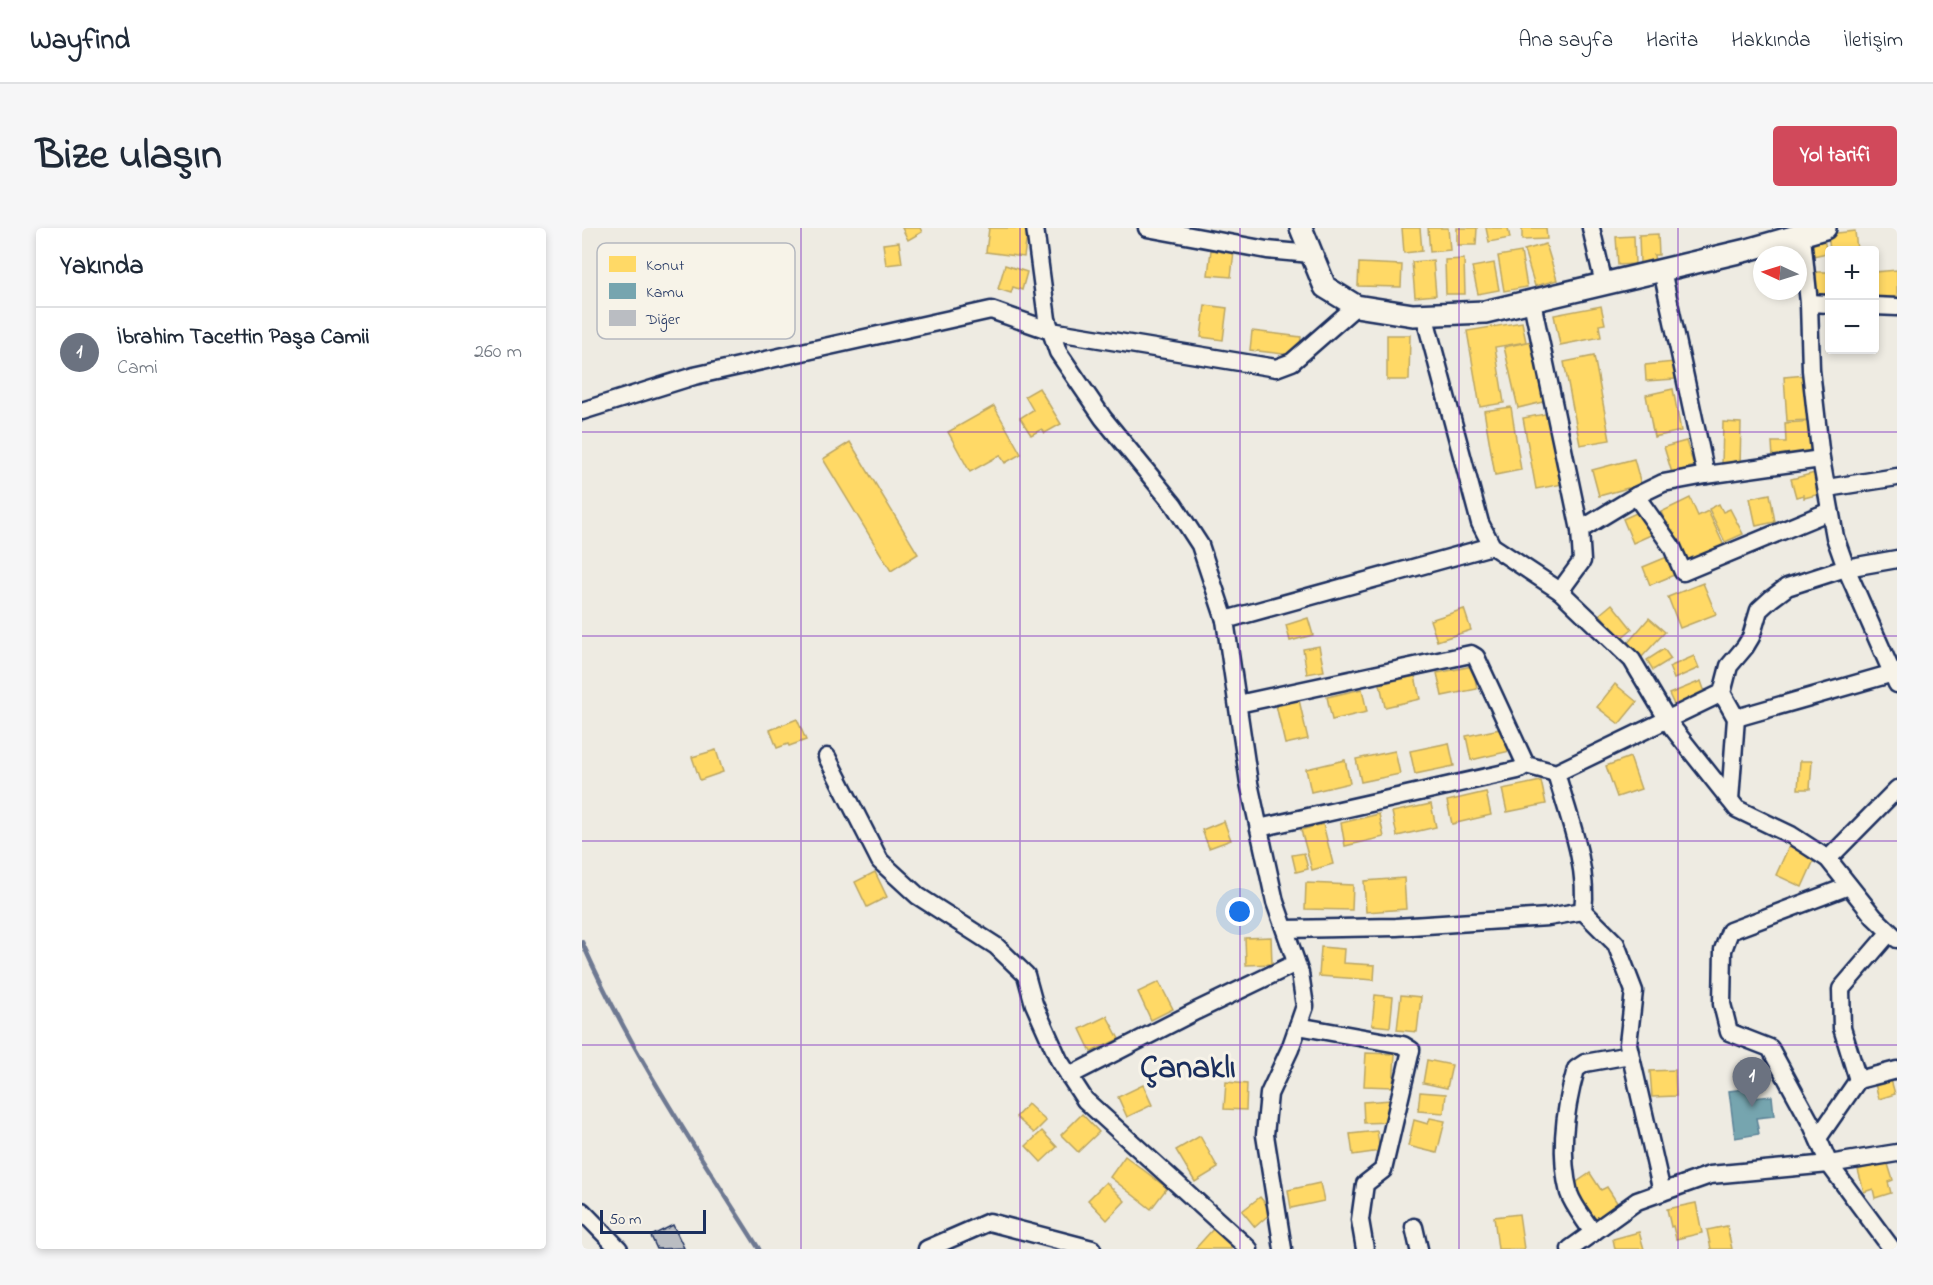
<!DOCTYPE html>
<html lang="tr">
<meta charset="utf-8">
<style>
:root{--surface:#fff;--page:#f6f6f7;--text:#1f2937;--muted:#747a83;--line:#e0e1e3;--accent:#d1495b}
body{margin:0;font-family:"Indie Flower",sans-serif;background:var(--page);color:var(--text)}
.controls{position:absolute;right:18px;top:18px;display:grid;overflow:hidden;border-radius:6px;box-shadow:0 3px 9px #0003}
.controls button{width:54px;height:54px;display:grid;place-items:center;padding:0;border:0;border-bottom:2px solid var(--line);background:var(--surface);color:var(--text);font:30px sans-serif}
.compass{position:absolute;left:1171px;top:18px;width:54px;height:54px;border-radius:50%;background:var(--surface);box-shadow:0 3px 9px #0003;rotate:274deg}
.scale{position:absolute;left:18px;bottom:15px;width:106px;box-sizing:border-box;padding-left:6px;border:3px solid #1b2f5e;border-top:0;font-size:16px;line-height:21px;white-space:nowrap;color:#1b2f5e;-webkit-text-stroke:4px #f7f3e8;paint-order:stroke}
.you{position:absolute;left:658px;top:684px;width:21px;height:21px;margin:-15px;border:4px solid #fff;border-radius:50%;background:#1a73e8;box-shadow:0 0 0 9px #1a73e833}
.badge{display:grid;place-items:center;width:39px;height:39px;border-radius:50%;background:var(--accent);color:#fff;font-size:20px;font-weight:700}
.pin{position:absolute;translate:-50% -50px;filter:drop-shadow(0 2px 3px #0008)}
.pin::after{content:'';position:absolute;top:32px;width:21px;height:18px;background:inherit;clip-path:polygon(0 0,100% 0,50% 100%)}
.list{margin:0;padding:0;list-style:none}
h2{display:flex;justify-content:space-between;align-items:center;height:78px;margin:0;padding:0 24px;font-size:26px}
h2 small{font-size:20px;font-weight:400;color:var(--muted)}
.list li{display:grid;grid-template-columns:39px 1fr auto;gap:18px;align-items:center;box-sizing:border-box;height:90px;padding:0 24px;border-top:2px solid var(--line)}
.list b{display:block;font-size:22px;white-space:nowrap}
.list p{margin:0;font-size:20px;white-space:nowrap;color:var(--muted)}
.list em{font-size:20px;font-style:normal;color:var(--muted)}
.map{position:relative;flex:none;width:1315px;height:1021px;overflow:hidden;border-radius:6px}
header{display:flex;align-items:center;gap:36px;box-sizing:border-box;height:84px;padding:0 30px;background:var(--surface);border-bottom:2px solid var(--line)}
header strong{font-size:28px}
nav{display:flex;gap:33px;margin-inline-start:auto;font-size:21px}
.intro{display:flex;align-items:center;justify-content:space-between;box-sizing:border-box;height:144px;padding:0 36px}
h1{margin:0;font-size:42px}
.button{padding:15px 27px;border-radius:6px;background:var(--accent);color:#fff;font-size:21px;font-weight:700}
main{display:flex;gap:36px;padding:0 36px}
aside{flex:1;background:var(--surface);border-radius:6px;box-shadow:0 3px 9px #0003}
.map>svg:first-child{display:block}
</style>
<header>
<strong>Wayfind</strong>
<nav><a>Ana sayfa</a><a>Harita</a><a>Hakkında</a><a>İletişim</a></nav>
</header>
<div class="intro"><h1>Bize ulaşın</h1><a class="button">Yol tarifi</a></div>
<main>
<aside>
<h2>Yakında<small></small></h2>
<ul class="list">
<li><span class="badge" style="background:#6b7280">1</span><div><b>İbrahim Tacettin Paşa Camii</b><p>Cami</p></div><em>260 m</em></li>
</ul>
</aside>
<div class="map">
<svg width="1315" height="1021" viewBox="0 0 1315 1021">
<rect width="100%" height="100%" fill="#eeebe2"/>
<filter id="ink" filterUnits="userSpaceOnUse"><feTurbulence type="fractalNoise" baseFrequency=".0167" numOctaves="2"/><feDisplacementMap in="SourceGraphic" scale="12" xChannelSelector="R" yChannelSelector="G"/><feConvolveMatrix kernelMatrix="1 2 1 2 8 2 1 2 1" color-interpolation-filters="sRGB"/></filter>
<g filter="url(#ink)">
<g fill="#ffd966" stroke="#bba664" stroke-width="1.5">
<path d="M320 0H338L340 4 326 12Z"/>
<path d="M407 0H446L442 29 404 24Z"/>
<path d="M820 0H838L840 23 822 25Z"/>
<path d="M846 0H866L868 22 848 24Z"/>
<path d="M875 0H895L894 17H875Z"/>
<path d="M904 0H926L928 10 907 14Z"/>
<path d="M940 0H964L965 11 940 12Z"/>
<path d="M1273 3 1275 22H1248L1246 6Z"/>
<path d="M1076 6 1077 27H1072L1073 34 1058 35 1057 7Z"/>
<path d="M1241 7 1245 25 1231 28 1228 9Z"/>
<path d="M1052 8 1053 36 1036 37 1034 9Z"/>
<path d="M317 14 320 35 304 37 301 16Z"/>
<path d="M964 16 975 52 953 58 942 22Z"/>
<path d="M629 22 652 24 649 49 626 47Z"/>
<path d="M939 24 945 59 922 63 916 28Z"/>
<path d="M882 31 883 66H864L863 32Z"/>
<path d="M851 32 854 67 833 69 830 34Z"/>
<path d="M777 35 820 37 819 59 776 58Z"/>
<path d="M912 35 917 62 896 66 890 39Z"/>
<path d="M423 37 445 44 440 62 431 59 429 65 416 61Z"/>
<path d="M1315 42V69L1292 71V44Z"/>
<path d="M1234 44H1248V73L1233 72Z"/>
<path d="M623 77 645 80 641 112 619 109Z"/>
<path d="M1019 78 1023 96 1017 97 1019 109 978 117 972 87Z"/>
<path d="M940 94 944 114 913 119 922 175 898 179 885 103Z"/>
<path d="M670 103 719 109 717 128 668 122Z"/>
<path d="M805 107H828L827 152H805Z"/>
<path d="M950 113 965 173 936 180 922 119Z"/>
<path d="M1012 128 1028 212 998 217 982 134Z"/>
<path d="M1092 134 1093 151 1064 153 1063 137Z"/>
<path d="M1224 147 1228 192 1205 193 1202 149Z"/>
<path d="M457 160 479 196 463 205 460 201 449 207 438 190 451 182 443 168Z"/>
<path d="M1091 161 1099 203 1072 209 1064 167Z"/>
<path d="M412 178 439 226 423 235 418 227 388 244 366 204Z"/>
<path d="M929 179 939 242 913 247 902 183Z"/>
<path d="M968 185 981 256 954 261 941 190Z"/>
<path d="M1233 193 1235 227 1191 230 1190 214H1204L1203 195Z"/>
<path d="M1141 194 1159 195 1158 239 1140 238Z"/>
<path d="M1104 213 1112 238 1090 245 1082 219Z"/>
<path d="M268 214 336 326 309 343 241 231Z"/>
<path d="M1052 231 1060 260 1047 263 1046 260 1017 268 1010 242Z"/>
<path d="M1237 244 1242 265 1222 270V267L1214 269 1209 251Z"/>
<path d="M1188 266 1193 294 1174 298 1168 270Z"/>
<path d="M1108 270 1116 288 1126 283 1142 318 1104 336 1079 284Z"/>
<path d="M1137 276 1141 284 1148 281 1161 306 1143 314 1127 281Z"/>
<path d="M1061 282 1071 306 1051 315 1041 291Z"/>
<path d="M1085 329 1092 347 1068 357 1061 339Z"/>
<path d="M1121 355 1134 386 1098 400 1086 369Z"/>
<path d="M1030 376 1050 401 1038 411 1018 386Z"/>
<path d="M882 381 889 402 855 413 848 392Z"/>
<path d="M726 390 731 407 708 413 704 397Z"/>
<path d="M1067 390 1083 404 1059 430 1044 417Z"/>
<path d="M737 418 742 443 725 446 721 421Z"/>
<path d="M1082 421 1089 431 1071 442 1065 432Z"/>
<path d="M1112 428 1117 440 1092 451 1087 439Z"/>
<path d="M891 438 895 461 860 468 855 445Z"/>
<path d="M833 448 838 471 803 479 798 456Z"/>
<path d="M1119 453 1124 467 1093 479 1087 466Z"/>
<path d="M1033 456 1055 474 1037 496 1015 479Z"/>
<path d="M780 461 785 484 750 492 745 469Z"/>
<path d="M717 472 726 511 703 516 694 477Z"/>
<path d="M215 491 224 512 207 518 206 516 195 520 188 502Z"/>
<path d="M923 500 928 523 889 532 884 508Z"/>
<path d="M867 515 872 538 833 546 828 523Z"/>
<path d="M134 522 141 544 118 552 110 529Z"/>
<path d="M813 523 818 546 779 554 774 531Z"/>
<path d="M1048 529 1059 561 1035 569 1024 538Z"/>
<path d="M763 532 768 555 729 564 724 541Z"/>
<path d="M1218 533H1230L1228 561H1216Z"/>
<path d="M959 553 964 576 925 584 920 561Z"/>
<path d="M904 564 909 587 870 596 865 573Z"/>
<path d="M849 576 854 599 815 608 810 584Z"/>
<path d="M797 586 802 609 763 618 759 595Z"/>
<path d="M642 593 649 612 627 620 620 602Z"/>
<path d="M741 596 751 636 730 642 719 602Z"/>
<path d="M1207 618 1233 630 1220 659 1194 647Z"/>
<path d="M722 625 726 641 714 644 710 627Z"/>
<path d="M293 644 305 669 285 679 273 654Z"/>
<path d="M822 650 824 681 784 684 782 653Z"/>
<path d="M724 655 771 657 770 682 723 681Z"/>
<path d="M689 709 690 736 664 737 663 710Z"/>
<path d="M739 719 762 721 761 735 793 737 792 752 737 748Z"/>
<path d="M577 754 591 781 569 792 556 764Z"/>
<path d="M793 767 811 769 808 799 790 797Z"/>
<path d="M819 767 839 769 835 804 815 802Z"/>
<path d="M525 788 537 811 509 824 498 801Z"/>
<path d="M784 825 813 826 811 859 782 858Z"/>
<path d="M845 832 870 837 865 860 841 855Z"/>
<path d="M1093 842 1094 868 1070 869 1068 843Z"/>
<path d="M1308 848 1313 866 1297 871 1292 852Z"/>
<path d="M644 854 665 856 664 882 642 881Z"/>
<path d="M561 857 570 877 545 889 536 869Z"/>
<path d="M838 864 864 866 862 885 836 883Z"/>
<path d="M809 872 810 894 782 895 781 874Z"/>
<path d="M446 876 464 893 452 905 434 889Z"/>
<path d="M500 886 517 904 496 924 479 907Z"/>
<path d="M848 890 863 893 855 925 826 918 832 892 846 896Z"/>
<path d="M460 903 475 919 459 934 444 918Z"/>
<path d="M795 903 798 923 771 927 768 906Z"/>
<path d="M618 908 636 940 613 954 594 922Z"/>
<path d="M543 928 585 960 569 981 528 949Z"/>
<path d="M1305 933 1311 952 1306 954 1309 965 1293 970 1291 961 1282 964 1276 942Z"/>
<path d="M1008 945 1019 962 1025 959 1036 976 1012 992 989 958Z"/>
<path d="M524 954 543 973 525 992 506 972Z"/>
<path d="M738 955 742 973 709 980 706 962Z"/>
<path d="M678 969 690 984 673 999 660 983Z"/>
<path d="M1114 975 1120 1005 1094 1011 1091 998 1089 999 1085 981Z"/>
<path d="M937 986 942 1021H916L912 989Z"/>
<path d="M1145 998 1150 1021H1129L1125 1002Z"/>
<path d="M632 1000 652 1018 649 1021H613Z"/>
<path d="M1057 1004 1062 1021H1033L1031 1011Z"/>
</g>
<path fill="#76a5af" stroke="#5b8297" stroke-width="1.5" d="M1170 860 1171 870 1190 868 1192 888 1174 890 1177 906 1153 910 1147 863Z"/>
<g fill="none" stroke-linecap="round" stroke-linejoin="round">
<path stroke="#6e7992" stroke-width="4.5" d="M0 714C48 823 114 921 177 1021"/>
</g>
<path fill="#babdc2" stroke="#1b2f5e" stroke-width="1.5" d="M91 997 102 1020 75 1021 69 1008Z"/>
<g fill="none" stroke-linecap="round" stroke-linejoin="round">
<g stroke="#1b2f5e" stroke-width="21">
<g id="minor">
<path d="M453 0 465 91 476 124 521 190 592 277 618 317 643 392 667 555 693 674 718 745 723 778 708 821 687 866 683 907 701 1021"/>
<path d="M565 0 685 22 729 26"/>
<path d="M1009 0 1022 56"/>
<path d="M1219 0 1227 75 1229 142 1239 231 1253 309 1264 340 1315 456"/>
<path d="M1080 42 1124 247"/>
<path d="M950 74 998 302 1000 333 978 363"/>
<path d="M1227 75 1248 76"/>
<path d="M1292 78 1315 79"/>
<path d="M842 86 898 295 910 318 978 363 1050 432 1090 499 1155 581 1209 607 1246 631 1292 689 1315 711"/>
<path d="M0 183 112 148 409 82 469 103 694 140 710 134 774 78"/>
<path d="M1245 260 1315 249"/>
<path d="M1054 268 1090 319 1101 344 1248 283"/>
<path d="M998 302 1054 268 1081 255 1124 247 1239 231"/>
<path d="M643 392 910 318"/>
<path d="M656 476 889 426 894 429 944 537"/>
<path d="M1154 490 1315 444"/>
<path d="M245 529 298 633 336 668 414 718 444 747 452 776 477 832 503 872 667 1021"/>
<path d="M974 545C986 587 1007 639 1001 683"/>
<path d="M1148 572 1154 490 1140 465 1147 438 1163 419 1169 409 1177 382 1189 371 1205 359 1264 340 1315 331"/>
<path d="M677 600 936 542 944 537 974 545 1140 465"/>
<path d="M1246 631 1315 561"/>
<path d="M1267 658 1148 703 1141 722 1140 776 1147 804 1188 820 1231 899 1247 936 1310 1021"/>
<path d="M1001 683 1034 716 1052 763 1046 816 1080 964"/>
<path d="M703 701 814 699 966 689 1001 683"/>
<path d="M716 798 821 817 829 822 801 942 783 956 778 992 783 1021"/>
<path d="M487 848 614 783 714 735"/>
<path d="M1276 852 1260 800 1259 761 1307 705"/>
<path d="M1236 910 1276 852 1315 842"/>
<path d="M0 983 37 1021"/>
<path d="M832 999 837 1021"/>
<path d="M1011 1005C1004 993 991 978 987 965 977 925 983 880 994 841L1003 835 1048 827"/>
<path d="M345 1021 407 994 510 1021"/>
<path d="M988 1021 1055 973 1128 947 1247 936 1315 925"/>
</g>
</g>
<g stroke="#1b2f5e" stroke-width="26">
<path id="tertiary" d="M719 0 743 59 774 78 831 87 903 84 1165 22 1243 0"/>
</g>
<use href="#minor" stroke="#f7f3e8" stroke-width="16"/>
<use href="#tertiary" stroke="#f7f3e8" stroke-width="21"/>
</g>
</g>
<path fill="none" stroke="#7b2cbf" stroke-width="1.5" stroke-opacity="0.55" d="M219 0V1021M438 0V1021M658 0V1021M877 0V1021M1096 0V1021M0 204H1315M0 408H1315M0 613H1315M0 817H1315"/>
<g text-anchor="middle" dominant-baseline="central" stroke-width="6" stroke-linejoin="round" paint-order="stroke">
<g font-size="33" font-weight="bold" fill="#1b2f5e" stroke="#f7f3e8">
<text x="606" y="841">Çanaklı</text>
</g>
</g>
<rect x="15" y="15" width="198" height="96" rx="9" fill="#f7f3e8" stroke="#b5b8bf" stroke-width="1.5"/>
<rect x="27" y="28" width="27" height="16" fill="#ffd966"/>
<rect x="27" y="55" width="27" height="16" fill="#76a5af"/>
<rect x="27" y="82" width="27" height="16" fill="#babdc2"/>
<g font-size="16" fill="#1b2f5e">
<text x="64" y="42">Konut</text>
<text x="64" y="69">Kamu</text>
<text x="64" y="96">Diğer</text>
</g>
</svg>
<div class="controls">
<button>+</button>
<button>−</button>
</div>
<svg class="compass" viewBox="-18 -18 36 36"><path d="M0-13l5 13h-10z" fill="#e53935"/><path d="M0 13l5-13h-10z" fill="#747a83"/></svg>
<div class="scale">50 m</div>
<div class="you"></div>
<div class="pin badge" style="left:1170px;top:879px;background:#6b7280">1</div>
</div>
</main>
